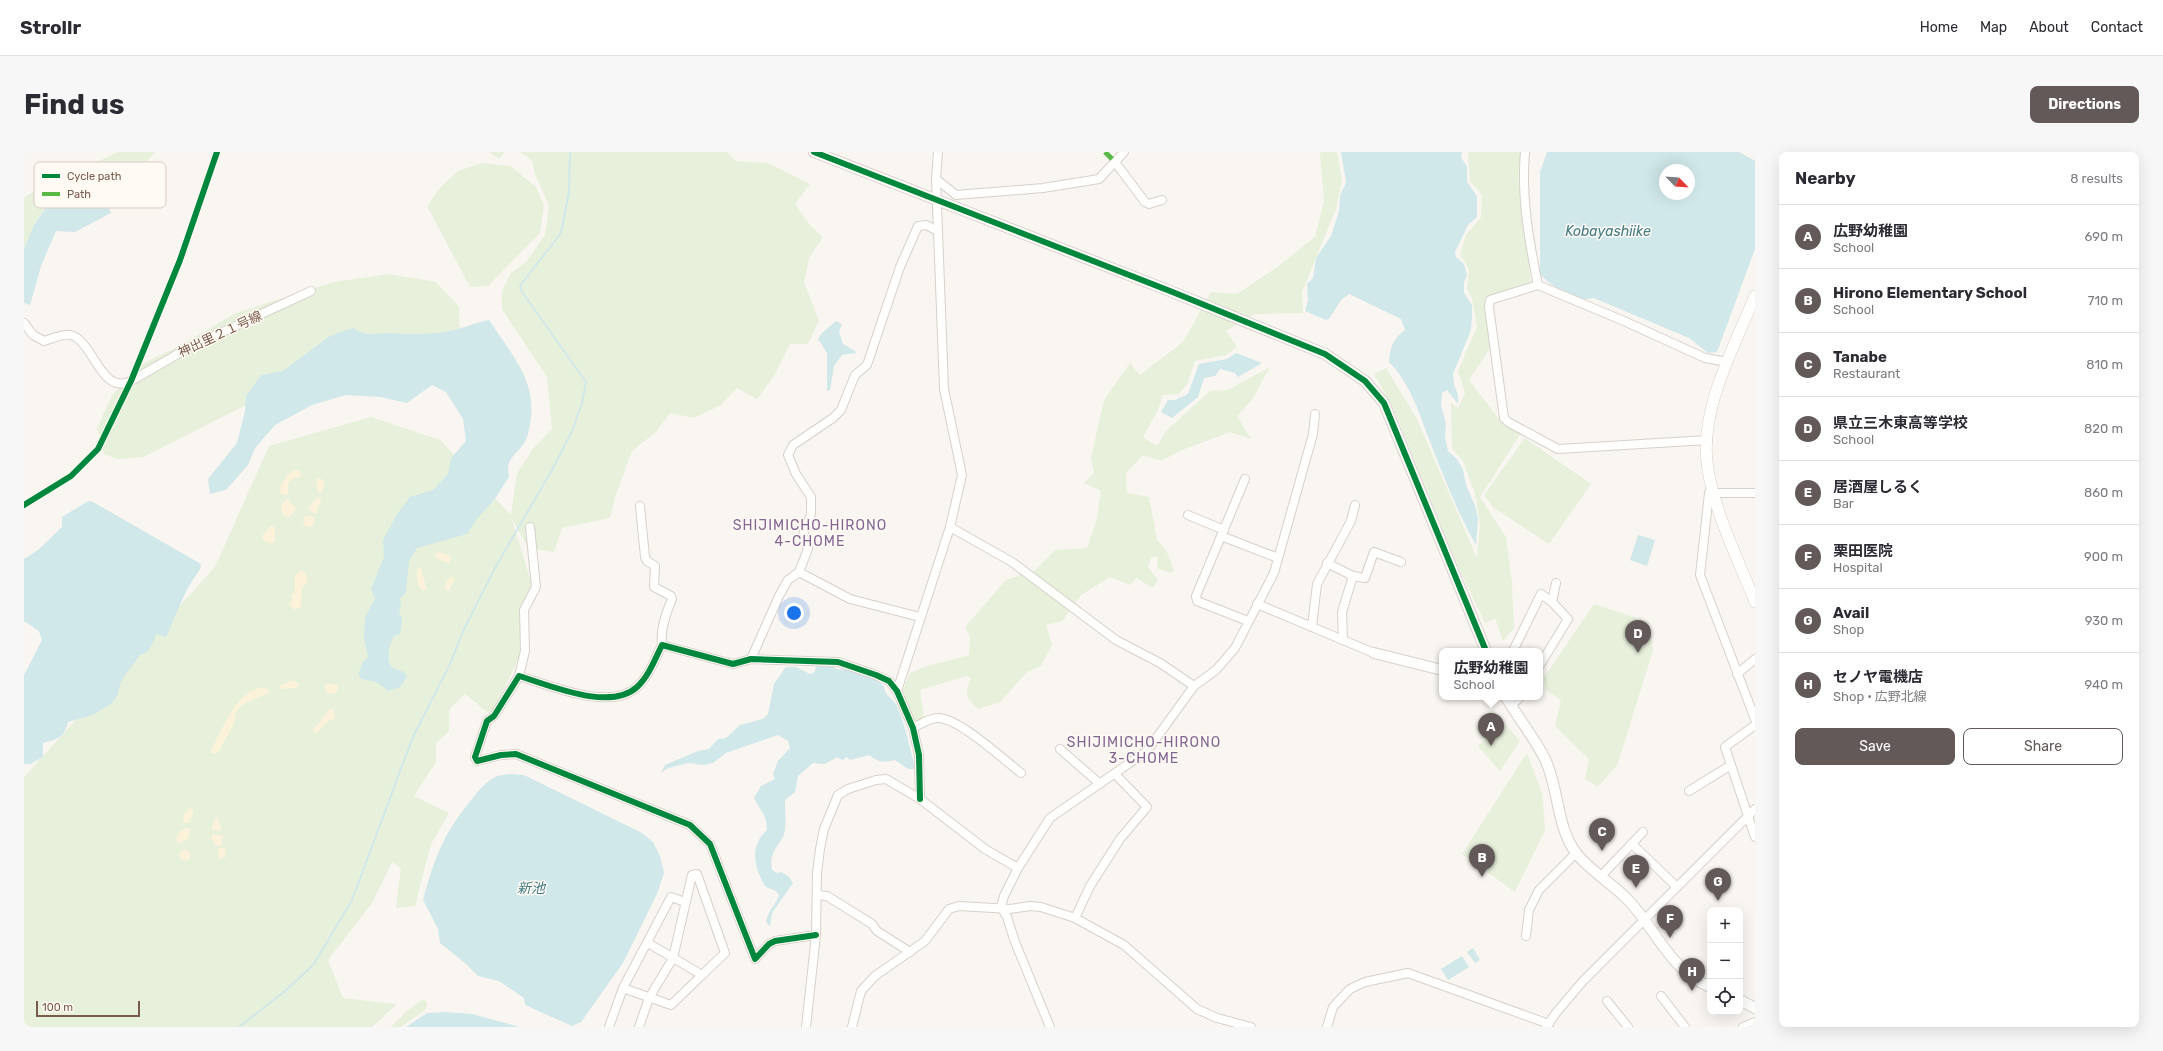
<!DOCTYPE html>
<meta charset="utf-8">
<style>
:root{--surface:#fff;--page:#f7f7f7;--text:#2b2b33;--muted:#7c7c81;--line:#e1e1e2;--accent:#625958}
body{margin:0;font-family:Rubik,"Noto Sans JP",sans-serif;background:var(--page);color:var(--text)}
.controls{position:absolute;right:12px;bottom:12px;display:grid;overflow:hidden;border-radius:8px;box-shadow:0 4px 16px #0002}
.controls button{width:36px;height:36px;display:grid;place-items:center;padding:0;border:0;border-bottom:1px solid var(--line);background:var(--surface);color:var(--text);font:20px sans-serif}
.compass{position:absolute;left:1635px;top:12px;width:36px;height:36px;border-radius:50%;background:var(--surface);box-shadow:0 4px 16px #0002;rotate:115deg}
.scale{position:absolute;left:12px;bottom:10px;width:104px;box-sizing:border-box;padding-left:4px;border:2px solid #7a5c4d;border-top:0;font-size:11px;line-height:14px;white-space:nowrap;color:#7a5c4d;-webkit-text-stroke:3px #fffaf3;paint-order:stroke}
.you{position:absolute;left:770px;top:461px;width:14px;height:14px;margin:-10px;border:3px solid #fff;border-radius:50%;background:#1a73e8;box-shadow:0 0 0 6px #1a73e833}
.badge{display:grid;place-items:center;width:26px;height:26px;border-radius:50%;background:var(--accent);color:#fff;font-size:13px;font-weight:700}
.pin{position:absolute;translate:-50% -33px;filter:drop-shadow(0 1px 2px #0008)}
.pin::after{content:'';position:absolute;top:21px;width:14px;height:12px;background:inherit;clip-path:polygon(0 0,100% 0,50% 100%)}
.popup{position:absolute;left:1415px;top:496px;width:104px;height:52px;box-sizing:border-box;display:grid;place-content:center;border-radius:8px;background:var(--surface);filter:drop-shadow(0 1px 3px #0005);font-size:13px;white-space:nowrap;color:var(--muted)}
.popup b{font-size:15px;color:var(--text)}
.popup::after{content:'';position:absolute;left:50%;top:100%;margin-left:-8px;border:8px solid transparent;border-top-color:var(--surface)}
.list{margin:0;padding:0;list-style:none}
h2{display:flex;justify-content:space-between;align-items:center;height:52px;margin:0;padding:0 16px;font-size:17px}
h2 small{font-size:13px;font-weight:400;color:var(--muted)}
.list li{display:grid;grid-template-columns:26px 1fr auto;gap:12px;align-items:center;box-sizing:border-box;height:64px;padding:0 16px;border-top:1px solid var(--line)}
.list b{display:block;font-size:15px;white-space:nowrap}
.list p{margin:0;font-size:13px;white-space:nowrap;color:var(--muted)}
.list em{font-size:13px;font-style:normal;color:var(--muted)}
.actions{display:flex;gap:8px;padding:12px 16px}
.actions a{flex:1;padding:9px 0;border:1px solid var(--accent);border-radius:8px;text-align:center;font-size:14px;color:var(--accent)}
.actions .main{background:var(--accent);color:#fff}
.icon{flex:none;width:22px;height:22px;fill:none;stroke:currentColor;stroke-width:2;stroke-linecap:round;stroke-linejoin:round}
.map{position:relative;flex:none;width:1731px;height:875px;overflow:hidden;border-radius:8px}
header{display:flex;align-items:center;gap:24px;box-sizing:border-box;height:56px;padding:0 20px;background:var(--surface);border-bottom:1px solid var(--line)}
header strong{font-size:19px}
nav{display:flex;gap:22px;margin-inline-start:auto;font-size:14px}
.intro{display:flex;align-items:center;justify-content:space-between;box-sizing:border-box;height:96px;padding:0 24px}
h1{margin:0;font-size:28px}
.button{padding:10px 18px;border-radius:8px;background:var(--accent);color:#fff;font-size:14px;font-weight:700}
main{display:flex;gap:24px;padding:0 24px}
aside{flex:1;background:var(--surface);border-radius:8px;box-shadow:0 4px 16px #0002}
.map>svg:first-child{display:block}
</style>
<header>
<strong>Strollr</strong>
<nav><a>Home</a><a>Map</a><a>About</a><a>Contact</a></nav>
</header>
<div class="intro"><h1>Find us</h1><a class="button">Directions</a></div>
<main>
<div class="map">
<svg width="1731" height="875" viewBox="0 0 1731 875">
<rect width="100%" height="100%" fill="#f9f5f0"/>
<g fill="#e7f0db">
<path d="M93 0H131L109 25 86 32 72 27 48 35 23 53 10 73 0 97V46L43 15 71 11Z"/>
<path d="M465 0H481L475 7Z"/>
<path d="M496 0H703L712 9 744 11 786 32 771 52 785 72 799 85 785 106 780 131 795 168 784 192H766L750 224 733 247 713 236 697 253 670 266 646 261 632 280 608 299 591 345 586 366 538 376 530 400 504 396 488 367 508 433 495 456 498 500 467 563 441 542 425 558V579L412 591V610L390 644 425 661 407 692 391 754 372 756 377 716 368 710 348 751 304 808 319 846 373 852 348 875H0V625L191 415 245 294 347 265 416 288 487 363 493 322 508 298 528 277 523 225 478 157V139L487 121 503 109 521 83 525 54 511 22 508 8Z"/>
<path d="M1296 0H1313L1318 27 1312 57 1278 140 1279 161 1230 162 1202 179 1213 195 1202 203 1171 209 1163 232 1155 242 1139 243 1134 258 1119 285 1133 294 1143 278 1186 239 1204 238 1246 215 1228 248 1213 264 1227 287 1206 280 1158 298 1137 309 1119 303 1102 321 1103 341 1125 345 1133 388 1142 398 1150 418 1146 421 1133 416 1134 405H1127L1124 415 1134 428 1129 436 1112 426 1106 433 1086 425 1057 443 1038 469 1022 473 1028 493 1017 514 1002 521 976 550 954 557C941 545 941 542 947 526L942 524 896 538 900 566 888 570 877 543 886 521C905 511 925 510 945 503L946 485 941 475 982 428 1011 418 1031 398 1063 396 1073 367 1077 339 1060 331 1070 321 1067 306 1080 248 1106 211 1116 223 1159 190 1187 140 1213 142 1256 113 1291 85 1300 49Z"/>
<path d="M1444 0H1498L1494 24 1507 131 1461 146 1466 196 1445 228 1477 270 1497 281 1456 345 1482 385 1488 432 1490 476 1479 489 1471 466 1461 471 1433 412 1368 253 1350 222 1362 216 1393 267 1453 406 1456 372 1451 342 1439 309 1428 296 1427 251 1434 256 1441 241 1434 219 1453 175 1448 146 1443 137 1445 117 1436 103 1442 83 1457 65 1458 43 1446 29Z"/>
<path d="M458 11 486 14 511 34 520 53 516 81 464 134 446 135 403 54 416 36 434 19Z"/>
<path d="M365 122 412 130 435 155 436 186 247 248 218 255 119 305 93 307 80 302 73 276 88 244 114 214 155 194 212 161 310 130Z"/>
<path d="M1501 286 1567 332 1525 392 1470 356 1460 343Z"/>
<path d="M1570 452 1625 470 1629 498 1593 614 1574 634 1561 627 1565 607 1531 574 1537 548 1522 538 1519 527Z"/>
<path d="M1468 557 1496 589 1476 619 1454 594 1461 588 1452 577Z"/>
<path d="M1503 601 1518 641 1521 678 1491 740 1438 702Z"/>
<path d="M398 848 402 849 403 853 401 858 377 875H367L383 859Z"/>
</g>
<g fill="#fbf2d9">
<path d="M269 318H274L277 320 276 325 270 326 264 332V342L259 343 255 338 262 324Z"/>
<path d="M294 326 300 328 299 340H295L292 337 293 333 292 329Z"/>
<path d="M293 345 298 349 293 356V361L291 362 284 357Z"/>
<path d="M264 347 272 357 265 365 259 363C256 355 256 351 264 347Z"/>
<circle cx="285" cy="369" r="6"/>
<path d="M247 373 251 376V390L246 392 239 388 238 384Z"/>
<path d="M414 400 428 404 425 412 421 409H417L410 403Z"/>
<path d="M393 416 397 417 403 438H398C393 432 392 424 393 416Z"/>
<path d="M277 418 282 421 284 428 278 437 277 455 271 458 265 453 268 448V442L271 441V423Z"/>
<path d="M428 424 431 427 425 438H421L422 429Z"/>
<path d="M270 528 275 533 272 536 256 537V533Z"/>
<path d="M304 531 315 533 312 541H304L300 537 301 533Z"/>
<path d="M242 535 245 538 243 542 218 553 212 560 210 572 195 599 192 602 186 600C199 578 212 536 242 535Z"/>
<path d="M305 557H309L311 566 304 569 293 581H290L289 577 298 568V566Z"/>
<path d="M165 656 170 658 167 667 165 669 166 671H159V664Z"/>
<path d="M193 665 198 677 190 679C186 675 189 668 193 665Z"/>
<path d="M162 676 166 677 165 686 155 692 152 686 156 679Z"/>
<path d="M189 682 199 684 197 694 191 693 187 687Z"/>
<path d="M198 695 201 697 202 705 194 707V698Z"/>
<circle cx="161" cy="703" r="5.5"/>
</g>
<g fill="#d0e8ea" fill-rule="evenodd">
<path d="M1317 0H1438L1437 5 1443 15V30L1453 44V65L1444 73 1431 100 1432 105 1440 112 1443 123 1440 130V141L1448 153V164L1447 178 1429 222 1430 233 1434 243V252L1423 238 1418 241 1417 253 1422 272 1421 285 1424 299 1433 307 1439 318 1442 333 1451 354 1454 366 1452 393C1434 361 1420 326 1407 292 1396 264 1387 232 1365 210 1366 195 1369 187 1381 178L1377 167 1325 142 1317 148 1305 167 1302 168 1281 159 1284 148 1283 132 1289 126 1292 106 1307 84 1315 59 1316 44 1322 30Z"/>
<path d="M1523 0H1715L1731 9V97L1693 200 1684 201 1665 186 1570 146C1567 146 1563 148 1560 147 1548 145 1522 132 1516 121V20ZM1641 18H1665V42H1641Z"/>
<path d="M72 27 87 61 51 80 32 79 17 114 6 153 0 151V97L10 73 23 54 48 35Z"/>
<path d="M465 168C485 199 511 226 507 264 506 273 505 283 500 291 491 305 481 306 485 325L470 348 452 368 443 382 393 396 385 409 382 440 376 447 377 453 375 459 378 468 376 482 370 484C365 493 362 506 367 515L380 520 383 525 376 535 365 539 352 530 338 527 334 523 339 510 344 505 340 486 341 465 351 447 347 437 360 405 359 388 372 364 386 345 409 338 424 322 427 306 442 289 439 267 422 240 408 233 383 251 356 245 322 243 288 253 251 273 231 296 224 313 202 338 186 342 184 327 213 291 221 259 222 244 237 223 259 219 306 184 329 176C343 185 349 181 364 181 385 182 400 183 420 180 435 178 450 171 465 168Z"/>
<path d="M812 169 818 172 815 180 819 192 831 199 832 201 818 203 810 214 806 238 803 239V201L794 187 797 182Z"/>
<path d="M1212 201 1238 211 1214 225 1211 221 1196 217 1191 224 1180 226 1174 245 1148 266 1137 260 1144 248H1151L1164 242 1175 212 1203 207Z"/>
<path d="M64 349 69 350 177 412 176 417 163 437 142 485 132 482 130 489 123 500 116 503 101 523 96 532 94 542 88 551 69 563 44 570C40 586 34 587 19 591V605L7 612H0V523L18 488 15 479 0 469V407L14 398 38 375V365Z"/>
<path d="M1614 383 1631 388 1623 414 1606 408Z"/>
<path d="M792 512 807 513C815 521 826 516 835 519 844 522 853 528 860 534 860 544 869 546 873 554 881 572 885 593 890 611V617H884L871 608C860 611 854 610 845 603L826 608 823 605 818 608 813 605 801 612 789 611 774 624 771 640 761 648C761 658 762 668 761 677 760 692 744 696 748 718L753 721 757 720 765 725 769 731 748 761 746 774 742 770C743 760 752 753 755 743L752 739 742 735C730 717 725 694 743 678 743 663 736 658 730 646L737 634 751 627 749 622 754 609 766 596 764 589 754 583 702 601 689 611 680 613 664 611 644 616 637 621 641 613 674 599 685 597 694 587 702 586 716 573 739 567 744 562 750 532 762 515H772L786 522 791 520Z"/>
<path d="M486 622 500 623 618 681 629 690 636 704 640 721 633 742 599 811 557 870 548 874 501 853 500 846 475 829 454 824 441 811 416 791 414 777 399 748C411 705 419 682 448 647 454 639 462 630 471 625 475 623 481 623 486 622Z"/>
<path d="M1449 796 1456 808 1451 811 1443 800Z"/>
<path d="M1438 804 1445 815 1424 828 1417 817Z"/>
<path d="M421 860 448 862 496 875H382L403 861Z"/>
</g>
<g fill="none" stroke-linecap="round" stroke-linejoin="round">
<path stroke="#d0e8ea" stroke-width="2" d="M215 875 260 840 290 812 328 748 388 587 426 512 439 479 472 414 528 318 548 279 558 251 562 230 498 140 496 134 537 81 545 40 546 0"/>
<g stroke="#d7d1cb" stroke-width="10">
<g id="minor">
<path d="M1501 0C1497 45 1505 89 1514 133"/>
<path d="M1091 10 1121 50 1125 52 1138 48"/>
<path d="M912 27 932 43 1019 36 1075 27 1100 0"/>
<path d="M0 171 9 183 20 189C27 187 40 181 47 183 70 190 77 244 107 229L166 195 287 139"/>
<path d="M1684 288 1534 297 1484 270 1480 266 1465 155 1466 148 1514 133 1600 169 1681 206 1704 210"/>
<path d="M1221 327 1172 444 1173 449 1224 469"/>
<path d="M1731 341H1685L1676 423 1731 567"/>
<path d="M616 354 621 405 623 409 631 414 630 435 647 444 648 447C642 461 636 477 638 493"/>
<path d="M1164 363 1200 378"/>
<path d="M926 375 988 410 1092 488 1136 511 1170 534"/>
<path d="M1197 384 1254 406"/>
<path d="M1303 411 1329 424 1341 426 1350 400 1377 410"/>
<path d="M775 420 826 447 896 465"/>
<path d="M1233 452 1350 501"/>
<path d="M1288 475 1293 432 1327 369 1331 353"/>
<path d="M1319 488 1318 460 1329 424"/>
<path d="M1489 499 1517 442 1528 450"/>
<path d="M727 507 755 444 764 428 775 420 784 397 779 383 787 362V345L772 322 764 303 769 293 809 266 817 258 831 223 843 213 876 115 894 74 902 73 914 79"/>
<path d="M1516 513 1544 467 1528 450 1532 431"/>
<path d="M1713 522 1731 507"/>
<path d="M495 524 501 499 500 458 512 435 506 375"/>
<path d="M873 539 926 375 938 323 920 237 912 27 914 0"/>
<path d="M1487 554 1496 545"/>
<path d="M1731 573 1701 595 1731 685"/>
<path d="M889 576C897 572 905 566 914 566 935 566 980 608 997 621"/>
<path d="M1036 597 1076 632"/>
<path d="M1665 639 1707 613"/>
<path d="M1608 692 1653 735"/>
<path d="M1577 724 1619 680"/>
<path d="M793 743 803 744 848 772 853 779 886 800"/>
<path d="M661 750 647 745 599 836 647 853 678 823"/>
<path d="M1051 766 1066 734 1096 687 1123 655 1091 622"/>
<path d="M792 783 751 789 745 792 731 807 686 692 666 673 492 602 477 603 453 609 451 605 463 569 470 564 495 524C525 533 586 560 613 535 625 524 631 507 638 493L709 512 727 507 814 510 852 523 865 529 873 539 889 576 895 603 896 647"/>
<path d="M1502 784 1505 758 1515 738 1552 701"/>
<path d="M1637 844 1661 875"/>
<path d="M1583 849 1604 875"/>
<path d="M585 875 599 836"/>
<path d="M615 875 625 846 649 806 668 723 673 722 701 801 678 823 624 791"/>
<path d="M782 875 792 783 793 721 796 697 800 677 814 643 824 637 852 628 862 627 896 647 961 697 994 716"/>
<path d="M828 875 837 839 851 824 901 789 925 757 935 754 986 757 1006 754 1017 755 1051 766 1100 793 1173 857 1193 866 1227 875"/>
<path d="M1026 875 991 790 983 765 977 755 980 744 994 716 1026 666 1123 599 1170 534 1192 518 1211 496 1250 421 1289 282 1291 262"/>
<path d="M1303 875 1309 855 1326 837 1341 830 1384 821 1525 872"/>
<path d="M1522 875 1532 861 1559 829 1731 657"/>
<path d="M1719 875 1731 870"/>
</g>
</g>
<g stroke="#d7d1cb" stroke-width="12">
<g id="tertiary">
<path d="M790 0 1146 139 1301 202 1341 229 1360 251 1462 499"/>
<path d="M1350 501 1418 518"/>
<path d="M1482 545C1494 566 1510 585 1521 607 1535 636 1532 674 1552 701 1566 719 1588 731 1604 748 1633 778 1644 816 1686 835"/>
<path d="M1716 848 1731 856"/>
</g>
</g>
<g stroke="#d9d2cb" stroke-width="12">
<path id="secondary" d="M1731 144C1709 198 1674 259 1684 318 1692 364 1714 407 1731 450"/>
</g>
<use href="#minor" stroke="#fefefd" stroke-width="8"/>
<use href="#tertiary" stroke="#fefefd" stroke-width="10"/>
<use href="#secondary" stroke="#fefefd" stroke-width="11"/>
<path stroke="#58b947" stroke-width="5" stroke-dasharray="10 5" stroke-linecap="butt" d="M1081 0 1091 10"/>
<g stroke="#fffaf3" stroke-width="8">
<g id="cycleway">
<path d="M790 0 1146 139 1301 202 1341 229 1360 251 1462 499"/>
<path d="M0 353 47 324 74 297 107 229 156 108 193 0"/>
<path d="M792 783 751 789 745 792 731 807 686 692 666 673 492 602 477 603 453 609 451 605 463 569 470 564 495 524C525 533 586 560 613 535 625 524 631 507 638 493L709 512 727 507 814 510 852 523 865 529 873 539 889 576 895 603 896 647"/>
</g>
</g>
<use href="#cycleway" stroke="#00873e" stroke-width="6"/>
</g>
<g text-anchor="middle" dominant-baseline="central" stroke-width="3" stroke-linejoin="round" paint-order="stroke">
<g font-size="13" fill="#7a5c4d" stroke="#fffaf3">
<text transform="translate(196 182) rotate(-25)">神出里２１号線</text>
</g>
<g font-size="14" font-style="italic" fill="#437c86" stroke="#fffaf3">
<text x="1584" y="79">Kobayashiike</text>
<text x="507" y="736">新池</text>
</g>
<g font-size="14" letter-spacing="1" fill="#846695" stroke="#fffaf3">
<text x="786" y="373">SHIJIMICHO-HIRONO<tspan x="786" dy="16">4-CHOME</tspan></text>
<text x="1120" y="590">SHIJIMICHO-HIRONO<tspan x="1120" dy="16">3-CHOME</tspan></text>
</g>
</g>
<rect x="10" y="10" width="132" height="46" rx="6" fill="#fffaf3" stroke="#d7cbc1" stroke-width="1"/>
<rect x="18" y="22" width="18" height="4" fill="#00873e"/>
<rect x="18" y="40" width="18" height="4" fill="#58b947"/>
<g font-size="11" fill="#7a5c4d">
<text x="43" y="28">Cycle path</text>
<text x="43" y="46">Path</text>
</g>
</svg>
<div class="controls">
<button>+</button>
<button>−</button>
<button><svg class="icon" aria-label="locate" viewBox="0 0 24 24"><circle cx="12" cy="12" r="6"/><path d="M12 2v4M12 18v4M2 12h4M18 12h4"/></svg></button>
</div>
<svg class="compass" viewBox="-18 -18 36 36"><path d="M0-13l5 13h-10z" fill="#e53935"/><path d="M0 13l5-13h-10z" fill="#7c7c81"/></svg>
<div class="scale">100 m</div>
<div class="you"></div>
<div class="pin badge" style="left:1467px;top:594px">A</div>
<div class="popup"><b>広野幼稚園</b>School</div>
<div class="pin badge" style="left:1458px;top:725px">B</div>
<div class="pin badge" style="left:1578px;top:699px">C</div>
<div class="pin badge" style="left:1614px;top:501px">D</div>
<div class="pin badge" style="left:1612px;top:736px">E</div>
<div class="pin badge" style="left:1646px;top:786px">F</div>
<div class="pin badge" style="left:1694px;top:749px">G</div>
<div class="pin badge" style="left:1668px;top:839px">H</div>
</div>
<aside>
<h2>Nearby<small>8 results</small></h2>
<ul class="list">
<li><span class="badge">A</span><div><b>広野幼稚園</b><p>School</p></div><em>690 m</em></li>
<li><span class="badge">B</span><div><b>Hirono Elementary School</b><p>School</p></div><em>710 m</em></li>
<li><span class="badge">C</span><div><b>Tanabe</b><p>Restaurant</p></div><em>810 m</em></li>
<li><span class="badge">D</span><div><b>県立三木東高等学校</b><p>School</p></div><em>820 m</em></li>
<li><span class="badge">E</span><div><b>居酒屋しるく</b><p>Bar</p></div><em>860 m</em></li>
<li><span class="badge">F</span><div><b>栗田医院</b><p>Hospital</p></div><em>900 m</em></li>
<li><span class="badge">G</span><div><b>Avail</b><p>Shop</p></div><em>930 m</em></li>
<li><span class="badge">H</span><div><b>セノヤ電機店</b><p>Shop · 広野北線</p></div><em>940 m</em></li>
</ul>
<div class="actions"><a class="main">Save</a><a>Share</a></div>
</aside>
</main>
